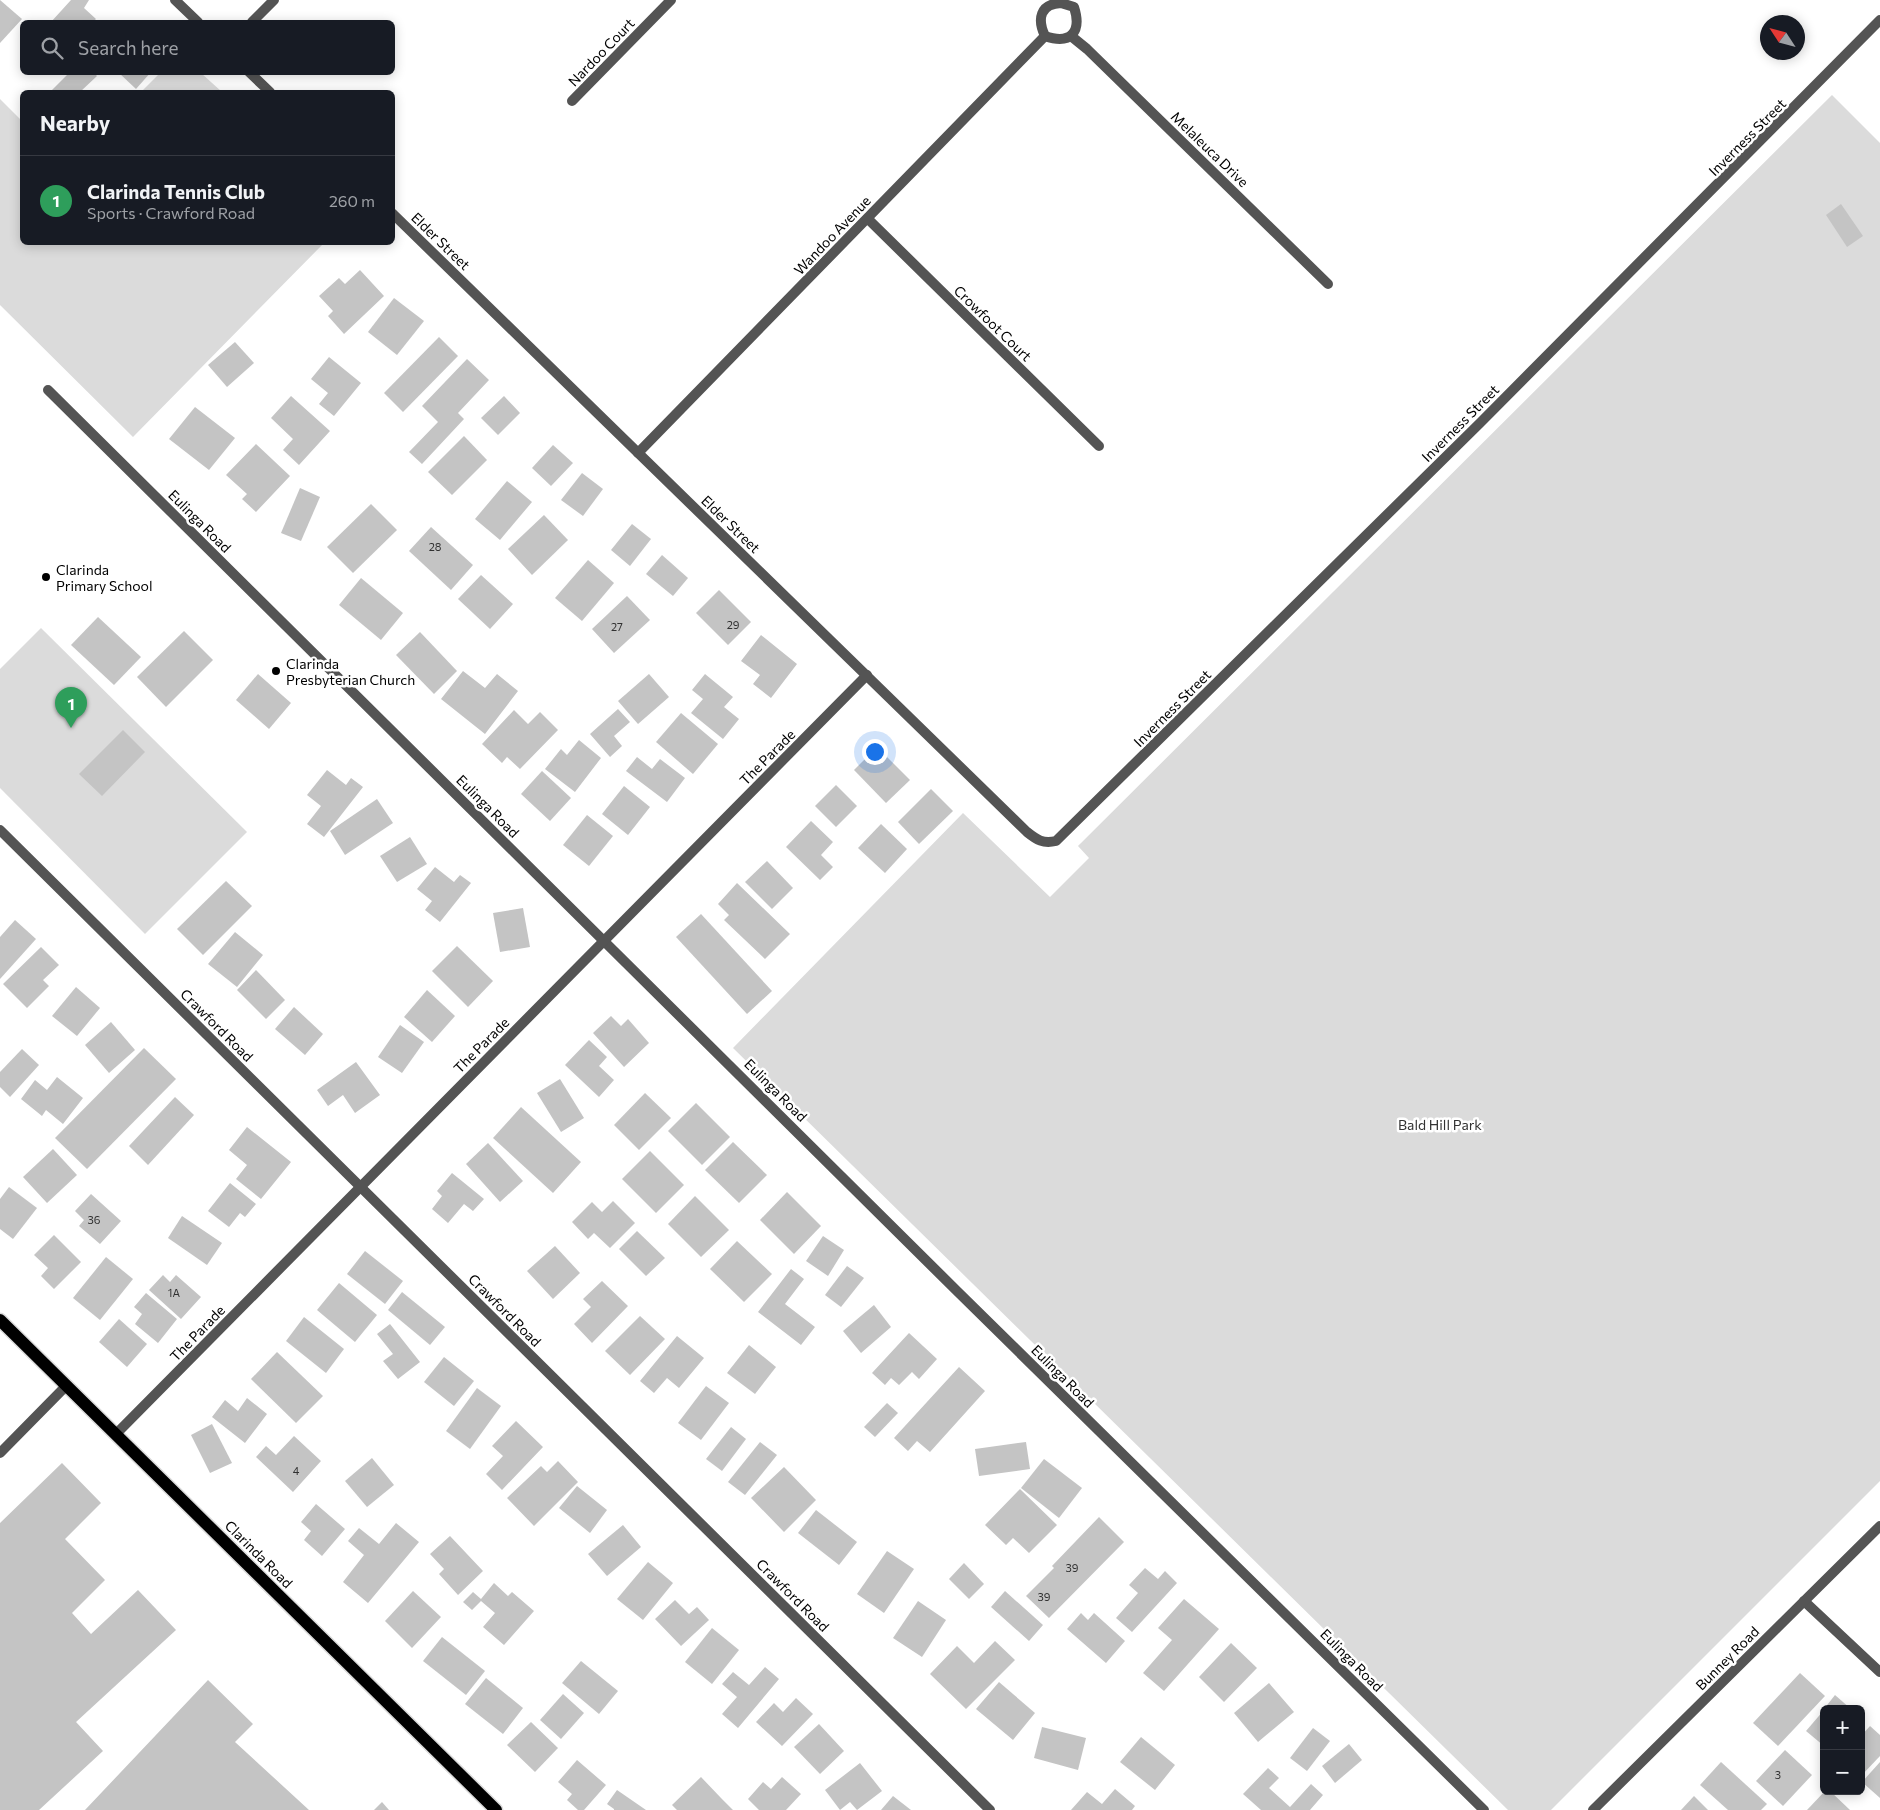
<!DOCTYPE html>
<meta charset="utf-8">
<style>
:root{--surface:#171b24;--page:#242831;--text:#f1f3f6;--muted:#9ea1a6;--line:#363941;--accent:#858687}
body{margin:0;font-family:Commissioner,sans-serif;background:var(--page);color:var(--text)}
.controls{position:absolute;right:15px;bottom:15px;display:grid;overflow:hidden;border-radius:8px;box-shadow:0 2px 12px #0003}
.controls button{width:45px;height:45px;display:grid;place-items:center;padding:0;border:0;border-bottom:1px solid var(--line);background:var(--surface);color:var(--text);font:25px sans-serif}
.compass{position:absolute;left:1760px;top:15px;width:45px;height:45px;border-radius:50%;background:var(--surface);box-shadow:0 2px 12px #0003;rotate:306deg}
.you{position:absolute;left:874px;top:751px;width:18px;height:18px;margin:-12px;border:4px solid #fff;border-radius:50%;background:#1a73e8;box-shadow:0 0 0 8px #1a73e833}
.badge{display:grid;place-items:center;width:32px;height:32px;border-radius:50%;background:var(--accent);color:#fff;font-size:16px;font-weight:700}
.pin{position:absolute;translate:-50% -41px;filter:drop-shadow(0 1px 2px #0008)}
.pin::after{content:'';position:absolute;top:26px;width:18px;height:15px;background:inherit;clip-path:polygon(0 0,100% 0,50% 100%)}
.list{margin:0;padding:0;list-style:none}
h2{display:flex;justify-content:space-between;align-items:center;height:65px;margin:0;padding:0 20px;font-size:21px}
h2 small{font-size:16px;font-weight:400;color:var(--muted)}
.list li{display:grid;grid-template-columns:32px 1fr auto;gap:15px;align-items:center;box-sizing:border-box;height:90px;padding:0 20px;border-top:1px solid var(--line)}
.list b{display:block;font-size:19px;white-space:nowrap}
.list p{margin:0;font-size:16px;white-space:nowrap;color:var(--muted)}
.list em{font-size:16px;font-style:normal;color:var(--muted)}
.icon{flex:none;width:28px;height:28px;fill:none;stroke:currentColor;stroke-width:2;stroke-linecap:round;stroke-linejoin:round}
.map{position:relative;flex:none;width:1880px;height:1810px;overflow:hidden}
.search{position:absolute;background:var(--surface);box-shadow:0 2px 12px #0003;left:20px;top:20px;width:375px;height:55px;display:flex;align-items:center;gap:12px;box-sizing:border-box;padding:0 18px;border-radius:8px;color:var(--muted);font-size:19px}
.panel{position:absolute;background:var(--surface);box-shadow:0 2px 12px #0003;left:20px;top:90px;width:375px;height:155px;border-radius:8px}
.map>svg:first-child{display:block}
</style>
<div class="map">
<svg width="1880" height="1810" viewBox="0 0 1880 1810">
<rect width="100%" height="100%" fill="#fff"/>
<g fill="#dbdbdb">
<path d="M161 72 201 73 222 92H141Z"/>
<path d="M1832 95 1880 143V1481L1551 1810H1508L733 1048 963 813 1050 897 1089 858 1078 846Z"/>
<path d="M0 99 22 121V242L324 243 133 437 0 305Z"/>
<path d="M41 628 247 832 145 934 0 788V669Z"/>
</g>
<g fill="#c4c4c4">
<path d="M0 0 22 19 0 43Z"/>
<path d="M71 0H89L84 8 96 19 93 22H51Z"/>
<path d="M70 72H93L97 76 80 92H55L52 90Z"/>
<path d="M118 72H151L136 89Z"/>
<path d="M1841 204 1863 236 1847 247 1826 215Z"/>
<path d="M360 270 384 296 344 334 328 316 333 311 319 296 339 278 345 284Z"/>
<path d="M394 298 424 321 397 355 368 332Z"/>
<path d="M439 337 458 356 403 412 384 393Z"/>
<path d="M235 342 254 363 227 387 208 365Z"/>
<path d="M329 357 361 383 334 416 319 404 328 393 311 379Z"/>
<path d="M467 359 489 380 458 413 464 419 422 464 409 452 438 422 422 406Z"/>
<path d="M291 396 330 431 299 465 283 450 293 439 271 418Z"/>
<path d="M504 396 520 413 498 435 481 418Z"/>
<path d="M195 407 235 438 209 470 169 439Z"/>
<path d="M464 436 487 460 452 495 428 472Z"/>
<path d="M256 444 290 476 256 512 242 499 247 494 226 475Z"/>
<path d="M553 445 573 463 551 486 532 468Z"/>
<path d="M582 473 603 489 583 516 561 500Z"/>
<path d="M507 481 532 502 500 540 475 519Z"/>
<path d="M300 488 320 497 301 541 281 533Z"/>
<path d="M371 504 397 530 353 573 327 547Z"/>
<path d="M544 515 568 540 532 575 508 549Z"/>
<path d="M632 524 651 539 630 566 611 550Z"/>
<path d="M431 527 473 565 451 590 409 551Z"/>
<path d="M662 555 688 578 673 596 646 574Z"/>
<path d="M588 560 614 583 582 621 555 598Z"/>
<path d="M481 575 513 604 490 629 458 599Z"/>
<path d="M361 578 403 613 381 640 339 605Z"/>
<path d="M719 590 751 622 728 645 696 613Z"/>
<path d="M627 596 650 620 614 653 592 629Z"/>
<path d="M98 617 141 657 114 685 71 645Z"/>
<path d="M184 631 213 660 166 707 137 677Z"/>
<path d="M420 632 457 671 434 694 396 655Z"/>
<path d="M761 635 797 664 771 698 753 684 760 675 741 661Z"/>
<path d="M463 671 485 688 497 674 518 691 485 734 441 699Z"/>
<path d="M258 674 291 703 269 729 236 700Z"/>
<path d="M649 674 669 697 638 724 618 701Z"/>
<path d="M705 674 733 697 724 707 739 719 723 739 691 713 703 699 692 690Z"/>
<path d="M618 709 630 722 614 736 622 746 610 757 590 734Z"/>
<path d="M514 710 528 724 540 712 558 730 520 769 507 757 502 763 482 744Z"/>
<path d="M681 713 718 744 693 774 656 742Z"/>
<path d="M123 730 145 752 102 796 79 774Z"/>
<path d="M579 740 601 758 575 792 545 769 561 749 567 755Z"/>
<path d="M877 747 910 780 886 803 854 770Z"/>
<path d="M637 757 652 769 660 759 685 778 667 802 626 771Z"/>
<path d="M327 770 346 785 351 778 363 787 324 837 307 824 321 806 307 795Z"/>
<path d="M542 771 571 798 550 821 521 794Z"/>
<path d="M836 785 857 806 836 827 815 806Z"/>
<path d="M624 786 650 807 628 835 602 814Z"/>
<path d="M931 789 953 811 919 844 898 822Z"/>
<path d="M377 799 393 823 345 855 330 831Z"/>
<path d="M587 815 613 836 589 866 563 845Z"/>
<path d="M811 821 833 842 821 855 833 867 820 880 786 847Z"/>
<path d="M881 824 907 849 885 873 858 848Z"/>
<path d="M410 837 427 864 397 882 380 856Z"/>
<path d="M767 861 793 888 772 909 745 882Z"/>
<path d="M435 867 454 882 460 875 471 883 440 922 425 910 432 901 417 889Z"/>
<path d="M226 881 252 906 203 955 177 929Z"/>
<path d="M737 883 790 934 765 959 724 920 729 915 718 904Z"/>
<path d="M523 908 530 947 500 952 493 913Z"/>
<path d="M701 914 772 991 747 1014 676 937Z"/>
<path d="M15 920 36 939 0 979V937Z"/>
<path d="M235 932 263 955 237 987 208 964Z"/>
<path d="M457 946 493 981 468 1007 432 971Z"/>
<path d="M41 947 59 965 43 980 49 986 27 1008 3 984Z"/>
<path d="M256 970 285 1000 266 1019 237 990Z"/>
<path d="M76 987 100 1008 77 1036 52 1016Z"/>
<path d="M427 990 455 1016 432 1042 404 1017Z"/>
<path d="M294 1007 323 1034 305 1055 275 1029Z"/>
<path d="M611 1016 621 1026 628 1019 649 1043 624 1067 593 1033Z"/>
<path d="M111 1022 135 1050 109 1073 85 1045Z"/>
<path d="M400 1025 424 1042 402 1073 378 1057Z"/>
<path d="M589 1040 607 1057 599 1066 614 1080 599 1097 565 1065Z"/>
<path d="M144 1048 176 1079 87 1169 55 1138Z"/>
<path d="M22 1049 39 1065 10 1097 0 1087V1072Z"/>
<path d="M356 1062 380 1095 355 1113 343 1095 328 1106 317 1090Z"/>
<path d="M57 1077 83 1098 63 1124 46 1110 42 1116 21 1099 35 1080 47 1090Z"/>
<path d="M560 1079 584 1118 561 1132 537 1093Z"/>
<path d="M645 1093 671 1118 639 1150 614 1125Z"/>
<path d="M175 1097 194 1115 148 1165 129 1146Z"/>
<path d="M696 1103 730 1137 702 1165 668 1131Z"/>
<path d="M521 1107 581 1162 553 1193 493 1138Z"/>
<path d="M247 1127 291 1162 261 1199 236 1179 247 1165 229 1150Z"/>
<path d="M733 1142 767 1175 739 1203 705 1170Z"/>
<path d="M488 1143 523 1181 500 1202 466 1164Z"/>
<path d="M53 1149 77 1175 47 1203 23 1177Z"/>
<path d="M650 1151 684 1185 656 1213 622 1179Z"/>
<path d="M452 1173 484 1199 473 1211 464 1204 448 1223 432 1209 442 1196 437 1191Z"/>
<path d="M230 1183 256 1204 245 1217 240 1213 229 1227 208 1211Z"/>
<path d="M9 1187 37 1208 13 1239 0 1229V1199Z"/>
<path d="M787 1192 821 1226 794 1254 760 1220Z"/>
<path d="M91 1194 121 1221 100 1244 79 1226 84 1220 75 1211Z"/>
<path d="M695 1196 729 1230 701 1257 668 1224Z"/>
<path d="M613 1201 635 1223 610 1248 594 1233 588 1239 572 1222 592 1202 602 1212Z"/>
<path d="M182 1216 222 1243 207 1265 168 1238Z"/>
<path d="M637 1231 665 1258 646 1276 619 1249Z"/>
<path d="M54 1235 81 1262 54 1289 41 1276 48 1268 34 1255Z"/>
<path d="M823 1236 844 1250 828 1276 806 1261Z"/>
<path d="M737 1241 772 1274 744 1302 710 1269Z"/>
<path d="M555 1246 580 1273 553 1299 527 1271Z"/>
<path d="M365 1251 403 1281 385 1304 347 1274Z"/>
<path d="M106 1257 133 1279 100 1320 73 1298Z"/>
<path d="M847 1266 864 1278 841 1307 825 1295Z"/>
<path d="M791 1269 804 1279 785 1304 815 1327 801 1345 758 1312Z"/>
<path d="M163 1275 170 1282 176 1275 201 1297 181 1319 149 1290Z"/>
<path d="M602 1281 628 1306 592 1343 574 1324 591 1307 583 1299Z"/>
<path d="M339 1283 377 1315 355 1342 317 1310Z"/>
<path d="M402 1292 445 1327 430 1345 388 1310Z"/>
<path d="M146 1293 177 1319 158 1343 135 1324 142 1314 134 1307Z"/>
<path d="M874 1305 891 1327 861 1353 843 1331Z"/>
<path d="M640 1316 665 1339 630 1375 605 1351Z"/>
<path d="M304 1317 344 1349 326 1373 286 1341Z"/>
<path d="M119 1319 147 1344 127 1367 99 1342Z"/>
<path d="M390 1324 420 1362 398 1379 383 1361 393 1354 377 1334Z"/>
<path d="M909 1333 937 1359 919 1379 912 1372 899 1385 891 1378 885 1385 872 1373Z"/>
<path d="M677 1336 704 1358 679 1388 667 1378 654 1393 640 1381Z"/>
<path d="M749 1345 776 1367 755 1394 727 1373Z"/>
<path d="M277 1352 323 1396 296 1423 251 1379Z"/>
<path d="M444 1357 474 1381 454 1406 424 1382Z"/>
<path d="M959 1367 985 1391 930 1452 917 1441 908 1451 894 1438Z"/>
<path d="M706 1386 729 1403 701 1440 678 1423Z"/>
<path d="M477 1388 501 1406 470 1449 446 1431Z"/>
<path d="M247 1398 267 1414 245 1443 212 1417 225 1400 238 1411Z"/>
<path d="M887 1403 898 1413 875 1437 864 1427Z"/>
<path d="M516 1421 543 1447 502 1490 486 1474 503 1456 492 1446Z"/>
<path d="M212 1424 232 1463 210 1473 191 1435Z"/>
<path d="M731 1427 746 1439 722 1471 706 1459Z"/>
<path d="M294 1436 321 1461 293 1492 256 1457 266 1446 276 1455Z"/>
<path d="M760 1442 777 1455 745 1495 728 1482Z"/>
<path d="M1026 1442 1030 1469 979 1476 975 1449Z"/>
<path d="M372 1458 394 1485 367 1507 345 1481Z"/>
<path d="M1044 1459 1082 1488 1059 1518 1021 1488Z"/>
<path d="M558 1461 578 1482 534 1526 507 1498 541 1466 547 1472Z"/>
<path d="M62 1463 101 1503 65 1539 105 1580 72 1613 91 1634 138 1590 176 1630 76 1722 103 1751 39 1810H0V1523Z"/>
<path d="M784 1467 816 1500 784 1532 751 1498Z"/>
<path d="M577 1486 607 1510 590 1533 559 1508Z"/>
<path d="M1020 1489 1057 1525 1029 1553 1013 1538 1006 1545 985 1525Z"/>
<path d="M316 1504 345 1529 322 1556 304 1540 311 1531 301 1522Z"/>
<path d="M816 1510 857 1542 839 1565 798 1533Z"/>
<path d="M1099 1517 1124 1542 1049 1618 1026 1596 1054 1568 1052 1566Z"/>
<path d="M396 1523 419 1542 368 1603 343 1582 364 1555 348 1541 359 1528 379 1544Z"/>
<path d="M623 1525 641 1547 607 1576 588 1554Z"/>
<path d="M450 1536 483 1571 458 1595 439 1574 444 1569 430 1554Z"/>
<path d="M887 1551 914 1569 884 1613 857 1594Z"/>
<path d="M648 1562 673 1583 643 1620 617 1599Z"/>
<path d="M964 1563 984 1584 969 1599 949 1579Z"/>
<path d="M1145 1568 1158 1579 1165 1571 1177 1583 1132 1632 1116 1618 1138 1593 1129 1585Z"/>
<path d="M494 1583 508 1596 512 1592 534 1611 504 1645 483 1627 495 1613 481 1601 472 1610 463 1602 473 1592 481 1599Z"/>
<path d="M413 1591 441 1617 412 1648 385 1621Z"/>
<path d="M1005 1591 1043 1625 1029 1641 991 1607Z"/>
<path d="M1184 1599 1219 1629 1164 1691 1143 1673 1172 1640 1158 1628Z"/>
<path d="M675 1600 689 1614 697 1607 709 1620 681 1646 655 1619Z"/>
<path d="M918 1601 946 1620 922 1657 893 1638Z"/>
<path d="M1081 1613 1088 1620 1094 1613 1125 1641 1106 1663 1067 1629Z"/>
<path d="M712 1628 739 1650 712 1684 685 1662Z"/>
<path d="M442 1637 485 1671 466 1695 423 1661Z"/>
<path d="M995 1641 1015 1660 966 1709 930 1674 957 1646 974 1663Z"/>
<path d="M1231 1643 1257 1668 1224 1702 1199 1677Z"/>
<path d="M581 1661 618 1691 599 1714 562 1683Z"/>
<path d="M765 1667 779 1679 738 1728 722 1714 737 1697 722 1684 733 1672 749 1685Z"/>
<path d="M1800 1673 1825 1696 1778 1746 1753 1723Z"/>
<path d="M486 1678 523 1708 503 1734 465 1704Z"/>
<path d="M208 1680 253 1724 235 1742 309 1810H85Z"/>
<path d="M999 1682 1035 1713 1013 1740 976 1709Z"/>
<path d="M1269 1683 1294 1712 1258 1742 1234 1713Z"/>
<path d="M563 1694 584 1713 561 1739 540 1720Z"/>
<path d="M1835 1695 1851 1709H1824Z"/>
<path d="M796 1698 813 1714 782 1746 756 1722 774 1703 783 1712Z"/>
<path d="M1824 1710V1746L1806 1731Z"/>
<path d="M531 1722 558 1748 535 1772 507 1745Z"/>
<path d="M819 1724 844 1751 820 1774 794 1747Z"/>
<path d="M1870 1726 1880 1735V1756L1861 1776V1736Z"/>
<path d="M1042 1727 1086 1738 1078 1770 1034 1758Z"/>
<path d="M1313 1728 1330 1741 1307 1771 1290 1758Z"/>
<path d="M1141 1737 1175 1765 1155 1790 1120 1762Z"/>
<path d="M1349 1744 1362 1760 1335 1783 1322 1766Z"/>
<path d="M1785 1750 1812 1775 1783 1806 1756 1781Z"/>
<path d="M577 1760 606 1785 584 1810H578L567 1800 572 1794 558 1782Z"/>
<path d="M1721 1762 1767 1804 1761 1810H1728L1700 1785Z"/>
<path d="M1880 1762V1798L1862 1782Z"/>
<path d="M860 1763 882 1791 857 1810 850 1802 840 1810 825 1790Z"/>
<path d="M1268 1768 1279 1778 1269 1788 1290 1807 1311 1784 1323 1795 1310 1810H1261L1243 1794Z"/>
<path d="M701 1777 721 1798 733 1810H677L672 1805Z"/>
<path d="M782 1777 801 1794 786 1810H759L748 1799 763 1782 771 1789Z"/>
<path d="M1115 1789 1135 1806 1132 1810H1071L1087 1792 1102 1804Z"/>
<path d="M617 1790 646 1810H614V1809L607 1804Z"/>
<path d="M1825 1791H1830L1850 1810H1807Z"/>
<path d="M893 1796 911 1810H881Z"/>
<path d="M1694 1796 1708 1810H1681Z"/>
<path d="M382 1802 389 1810H374Z"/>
</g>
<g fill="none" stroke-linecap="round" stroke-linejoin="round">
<g stroke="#dbdbdb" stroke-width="15">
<path id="primary" d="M0 1320 496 1810"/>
</g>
<g stroke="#545454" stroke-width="10">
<path d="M175 0 198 22"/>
<path d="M1061 3 1074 7C1082 32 1071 45 1045 36 1037 19 1040 4 1061 3Z"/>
<path d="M252 22 274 0"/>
<path d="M1071 36 1087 49 1328 284"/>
<path d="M249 72 270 92"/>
<path d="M572 101 671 0"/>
<path d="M392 213 1027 832C1037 840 1043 844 1056 841L1480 423 1880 20"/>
<path d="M868 219 1099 446"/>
<path d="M48 390 959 1293 1484 1810"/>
<path d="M638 453 1045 36"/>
<path d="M0 830 990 1810"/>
<path d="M116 1434 867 675"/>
<path d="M0 1453 66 1386"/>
<path d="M1804 1601 1880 1672"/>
<path d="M1593 1810 1880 1526"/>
</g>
<use href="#primary" stroke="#000" stroke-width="12"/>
</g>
<g fill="#000" stroke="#fff" stroke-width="2">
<circle cx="46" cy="577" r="5"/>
<circle cx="276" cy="671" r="5"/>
</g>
<g text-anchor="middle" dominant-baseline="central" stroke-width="5" stroke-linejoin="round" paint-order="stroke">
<g font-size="11" fill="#313131">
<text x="435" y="546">28</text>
<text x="733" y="624">29</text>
<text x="617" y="626">27</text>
<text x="94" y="1219">36</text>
<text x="174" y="1292">1A</text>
<text x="296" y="1470">4</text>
<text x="1072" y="1567">39</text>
<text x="1044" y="1596">39</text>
<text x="1778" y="1774">3</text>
</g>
<g font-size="14" fill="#000" stroke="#fff">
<text transform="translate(601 52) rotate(-46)">Nardoo Court</text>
<text transform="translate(1747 137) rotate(-45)">Inverness Street</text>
<text transform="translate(1210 149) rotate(44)">Melaleuca Drive</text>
<text transform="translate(832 235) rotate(-46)">Wandoo Avenue</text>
<text transform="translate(441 241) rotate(44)">Elder Street</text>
<text transform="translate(993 323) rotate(44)">Crowfoot Court</text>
<text transform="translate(1460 423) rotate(-45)">Inverness Street</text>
<text transform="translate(200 521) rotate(45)">Eulinga Road</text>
<text transform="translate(731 524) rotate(44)">Elder Street</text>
<text transform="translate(1172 708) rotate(-45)">Inverness Street</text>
<text transform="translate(767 757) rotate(-45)">The Parade</text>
<text transform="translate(488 806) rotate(45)">Eulinga Road</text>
<text transform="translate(217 1025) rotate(45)">Crawford Road</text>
<text transform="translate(481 1045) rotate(-45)">The Parade</text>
<text transform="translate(776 1090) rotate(45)">Eulinga Road</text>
<text transform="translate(505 1310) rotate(45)">Crawford Road</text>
<text transform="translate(197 1333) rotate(-46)">The Parade</text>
<text transform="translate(1063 1376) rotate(45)">Eulinga Road</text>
<text transform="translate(259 1554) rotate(45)">Clarinda Road</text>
<text transform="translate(793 1595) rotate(45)">Crawford Road</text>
<text transform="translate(1727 1658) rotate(-45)">Bunney Road</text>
<text transform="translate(1352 1660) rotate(45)">Eulinga Road</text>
</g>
<g font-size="14" fill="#000" stroke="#fff" text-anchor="start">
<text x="56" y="569">Clarinda<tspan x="56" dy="16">Primary School</tspan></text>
<text x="286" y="663">Clarinda<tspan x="286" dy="16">Presbyterian Church</tspan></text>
</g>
<g font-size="14" fill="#323232" stroke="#fff">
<text x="1440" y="1124">Bald Hill Park</text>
</g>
</g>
</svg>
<div class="controls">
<button>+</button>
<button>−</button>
</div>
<svg class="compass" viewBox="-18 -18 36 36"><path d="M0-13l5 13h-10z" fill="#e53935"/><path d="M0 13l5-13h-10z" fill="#9ea1a6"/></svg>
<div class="you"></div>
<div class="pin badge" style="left:71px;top:728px;background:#2e9e5b">1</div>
<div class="search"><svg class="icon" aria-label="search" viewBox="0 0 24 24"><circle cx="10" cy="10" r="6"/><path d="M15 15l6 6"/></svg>Search here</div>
<section class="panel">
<h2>Nearby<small></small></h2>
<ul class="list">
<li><span class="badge" style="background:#2e9e5b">1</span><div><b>Clarinda Tennis Club</b><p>Sports · Crawford Road</p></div><em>260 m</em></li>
</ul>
</section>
</div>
